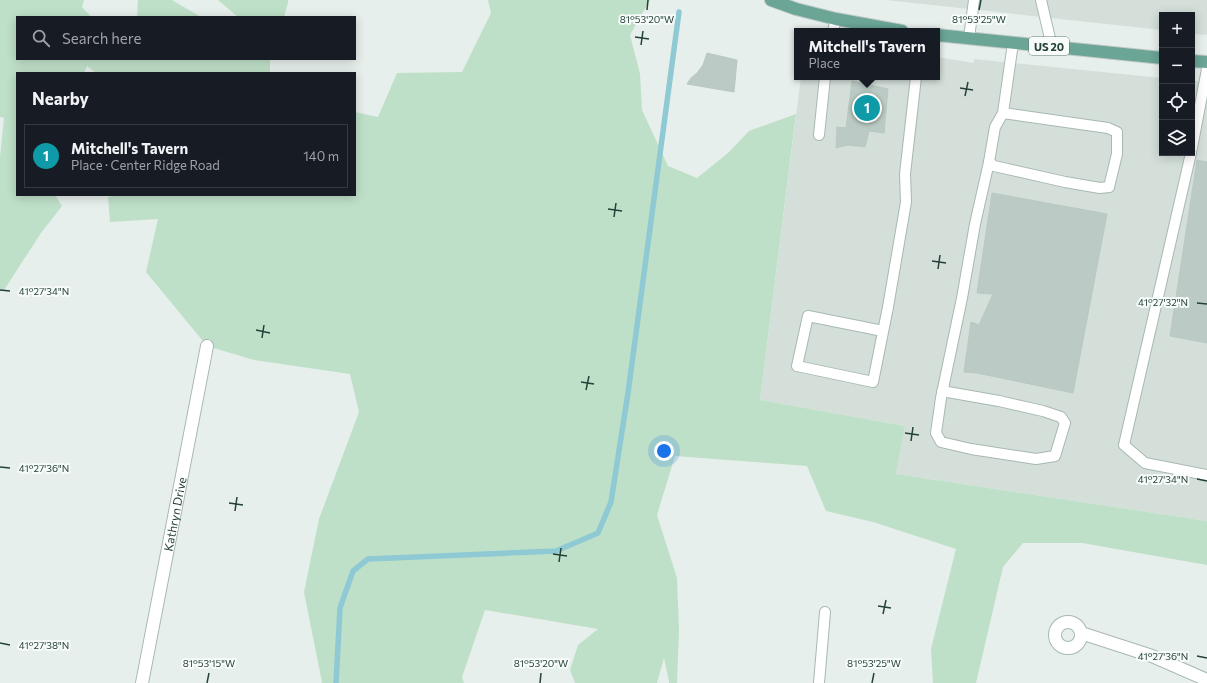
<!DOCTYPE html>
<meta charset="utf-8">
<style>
:root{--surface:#171b24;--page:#20242c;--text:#f1f3f6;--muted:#9ea1a6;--line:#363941;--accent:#f4845f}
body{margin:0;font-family:Commissioner,sans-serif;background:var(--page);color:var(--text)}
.controls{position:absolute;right:12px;top:12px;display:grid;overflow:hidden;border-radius:0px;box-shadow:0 2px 10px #0003}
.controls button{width:36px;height:36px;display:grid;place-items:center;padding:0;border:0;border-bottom:1px solid var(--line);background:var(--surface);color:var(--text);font:20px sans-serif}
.you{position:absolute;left:664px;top:451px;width:14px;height:14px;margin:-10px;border:3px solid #fff;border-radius:50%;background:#1a73e8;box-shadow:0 0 0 6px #1a73e833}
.badge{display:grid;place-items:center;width:26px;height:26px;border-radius:50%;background:var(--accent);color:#fff;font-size:13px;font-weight:700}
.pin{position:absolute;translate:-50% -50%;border:2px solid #fff;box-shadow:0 1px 4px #0006}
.popup{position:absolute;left:794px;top:28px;width:146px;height:52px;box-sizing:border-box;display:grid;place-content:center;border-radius:0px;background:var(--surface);filter:drop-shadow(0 1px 3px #0005);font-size:13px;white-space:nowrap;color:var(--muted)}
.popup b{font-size:15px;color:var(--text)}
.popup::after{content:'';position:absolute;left:50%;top:100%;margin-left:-8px;border:8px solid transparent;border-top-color:var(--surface)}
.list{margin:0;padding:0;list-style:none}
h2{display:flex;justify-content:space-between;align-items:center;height:52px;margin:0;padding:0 16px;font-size:17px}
h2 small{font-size:13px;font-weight:400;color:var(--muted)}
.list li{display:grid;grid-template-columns:26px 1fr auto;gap:12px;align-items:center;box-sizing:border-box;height:64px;margin:0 8px 8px;padding:0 8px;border:1px solid var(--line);border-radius:0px}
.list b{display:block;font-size:15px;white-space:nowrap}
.list p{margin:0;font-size:13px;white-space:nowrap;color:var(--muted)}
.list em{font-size:13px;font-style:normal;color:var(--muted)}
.icon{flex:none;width:22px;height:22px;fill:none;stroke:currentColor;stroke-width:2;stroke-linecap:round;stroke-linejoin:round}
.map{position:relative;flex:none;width:1207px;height:683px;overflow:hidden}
.search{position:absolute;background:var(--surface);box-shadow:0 2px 10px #0003;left:16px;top:16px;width:340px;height:44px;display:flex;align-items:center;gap:10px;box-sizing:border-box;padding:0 14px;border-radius:0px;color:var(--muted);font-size:15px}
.panel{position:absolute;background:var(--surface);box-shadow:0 2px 10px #0003;left:16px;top:72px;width:340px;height:124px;border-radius:0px}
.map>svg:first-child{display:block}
</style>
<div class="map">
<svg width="1207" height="683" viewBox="0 0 1207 683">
<rect width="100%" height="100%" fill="#e6efeb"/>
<g fill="#d4dfda">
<path d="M886 0H1207V35L1192 34V15H1162V30Z"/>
<path d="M937 57 974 63V59L1162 78V153H1192V81L1207 82V521L896 474 905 426 760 400 801 77H937Z"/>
</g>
<g fill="#bfe0c8">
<path d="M0 0H84L82 7 91 17H17V59H270V73H96L87 66 84 73H17V195H55L62 206 41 233 4 290 0 291V157L4 118 0 117Z"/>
<path d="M138 0H172L201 17H137Z"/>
<path d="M218 0H288V3L284 17H238Z"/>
<path d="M488 0H650L630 35 640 74 642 110 668 166 697 178 728 153 749 131 796 114 760 400 905 426 896 474 1207 521V565L1082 543H1023L1003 567 976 683H933L931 649 956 549 873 522 826 511 807 466 675 456 657 515 677 578 679 630 677 683H669V681L664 658 657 683H575L570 670 578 645 598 629 485 610 462 677 464 683H321L322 682 304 592 319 519 359 412 350 374 254 360 207 346 146 272 158 219 110 222 108 197 118 195H355V112L378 117 397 73 462 72 491 13Z"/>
</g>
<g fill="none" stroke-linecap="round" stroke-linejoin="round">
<path stroke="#8ec9d4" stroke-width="5.5" d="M336 683 340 608 353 571 368 559 556 551 598 533 611 502 628 393 679 12"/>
</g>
<g fill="#bbcac4" stroke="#b8c9c2">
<path d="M707 53 737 60 734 92 687 84 691 78 697 73 703 65Z"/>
<path d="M852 81 888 89 884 133 869 131 865 147 848 145 836 148 837 127 846 128Z"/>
<path d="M1197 160 1207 162V343L1170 336Z"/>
<path d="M992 193 1107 214 1073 393 977 373 964 372 971 322 979 325 993 294 977 293Z"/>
</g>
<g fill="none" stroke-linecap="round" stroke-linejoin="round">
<g stroke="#a8b8b2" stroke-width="12">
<g id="service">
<path d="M1041 0 1052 47"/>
<path d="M833 31 836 19"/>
<path d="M969 38 974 0"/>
<path d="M1003 113 1108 128 1117 132V154L1109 187 1100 188 1065 182 994 166 989 162 995 127 1003 113 1013 43"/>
<path d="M819 135 825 77"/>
<path d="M1192 148 1207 69"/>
<path d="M1191 153 1124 445 1145 463 1207 475"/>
<path d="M883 331 808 316 797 366 873 382 888 307 906 202 905 174 916 77"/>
<path d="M942 391 999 401 1043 411 1061 417 1065 423 1055 456 1036 459 971 449 941 442 936 433 941 398 962 298 975 224 989 162"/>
<path d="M819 683 825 612"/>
</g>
</g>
<g stroke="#a8b8b2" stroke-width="14">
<g id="minor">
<circle cx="1068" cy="635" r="13"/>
<path d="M1081 633 1152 656 1207 680"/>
<path id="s1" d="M142 683 207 346"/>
</g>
</g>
<g stroke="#c2cac8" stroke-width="14">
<g id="primary">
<path d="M771 0 796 9 836 19 902 31"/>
<path d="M937 35 1162 58"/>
<path d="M1192 61 1207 62"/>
</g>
</g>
<use href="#service" stroke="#fff" stroke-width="10"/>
<use href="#minor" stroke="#fff" stroke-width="12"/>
<use href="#primary" stroke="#6aa596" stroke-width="12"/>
</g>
<path fill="none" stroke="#24423a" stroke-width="1.5" d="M647 10 648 0M979 10 981 0M635 37 649 39M641 45 643 31M960 88 973 90M965 96 968 82M608 209 622 211M614 217 616 203M932 261 946 263M938 269 940 255M0 290 10 291M1197 303 1207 304M256 330 270 333M262 338 264 325M581 382 594 384M586 390 589 376M905 433 919 435M911 441 913 427M0 467 10 468M1197 479 1207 481M229 503 243 505M235 511 237 497M553 554 567 556M559 562 561 548M878 606 891 608M883 614 886 600M0 643 10 645M1197 656 1207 658M207 683 209 673M540 683 541 673M872 683 874 673"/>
<g text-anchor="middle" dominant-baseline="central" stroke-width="4" stroke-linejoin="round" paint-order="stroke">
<rect fill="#f7fbf9" stroke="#637a73" stroke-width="1" x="1029" y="37" width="40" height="18" rx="3"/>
<g font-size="11" font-weight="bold" fill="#24423a">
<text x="1049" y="46">US 20</text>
</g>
<g font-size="12" fill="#24423a" stroke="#f7fbf9">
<text stroke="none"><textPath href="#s1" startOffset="172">Kathryn Drive</textPath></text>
</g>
</g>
<g font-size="10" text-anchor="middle" fill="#24423a" stroke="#f7fbf9" stroke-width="4" stroke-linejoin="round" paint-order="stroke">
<text x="647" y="23">81°53'20"W</text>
<text x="979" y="23">81°53'25"W</text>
<text x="44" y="295">41°27'34"N</text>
<text x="1163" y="306">41°27'32"N</text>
<text x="44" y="472">41°27'36"N</text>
<text x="1163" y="483">41°27'34"N</text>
<text x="44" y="649">41°27'38"N</text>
<text x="1163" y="660">41°27'36"N</text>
<text x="209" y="667">81°53'15"W</text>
<text x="541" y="667">81°53'20"W</text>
<text x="874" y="667">81°53'25"W</text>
</g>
</svg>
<div class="controls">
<button>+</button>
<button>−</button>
<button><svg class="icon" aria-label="locate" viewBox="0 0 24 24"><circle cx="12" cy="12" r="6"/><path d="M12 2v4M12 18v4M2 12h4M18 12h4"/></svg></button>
<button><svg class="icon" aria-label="layers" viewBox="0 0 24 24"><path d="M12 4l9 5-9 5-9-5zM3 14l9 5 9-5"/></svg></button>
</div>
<div class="you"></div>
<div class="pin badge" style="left:867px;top:108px;background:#0f9aa8">1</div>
<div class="popup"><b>Mitchell's Tavern</b>Place</div>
<div class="search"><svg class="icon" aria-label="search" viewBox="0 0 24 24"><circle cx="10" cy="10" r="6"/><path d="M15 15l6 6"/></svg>Search here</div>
<section class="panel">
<h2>Nearby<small></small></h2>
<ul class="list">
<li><span class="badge" style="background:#0f9aa8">1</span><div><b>Mitchell's Tavern</b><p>Place · Center Ridge Road</p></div><em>140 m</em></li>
</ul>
</section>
</div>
